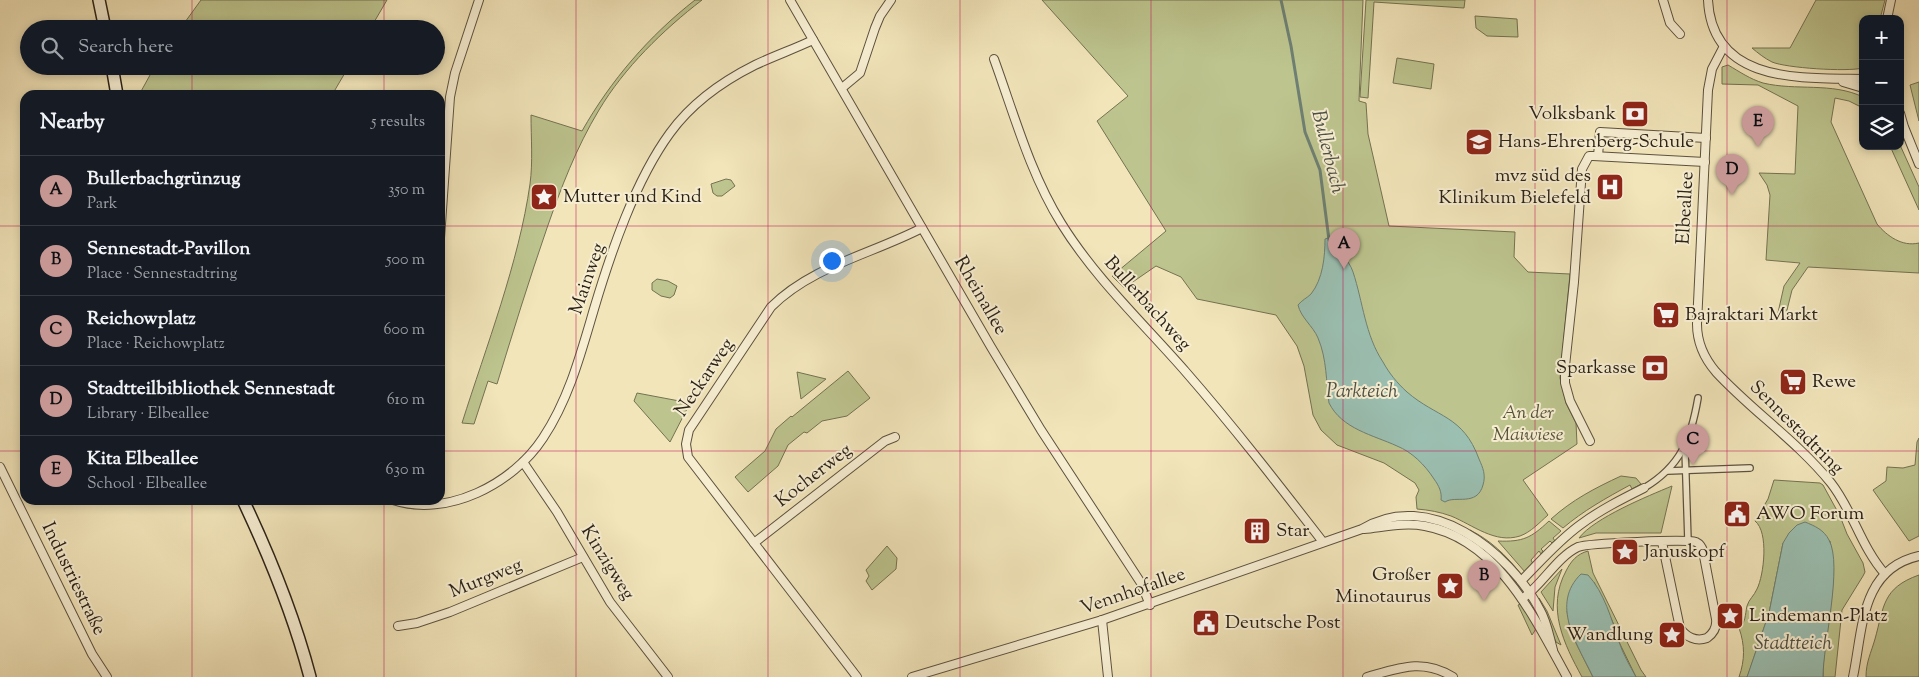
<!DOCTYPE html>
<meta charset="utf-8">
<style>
:root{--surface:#171b24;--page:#242831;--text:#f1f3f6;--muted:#9ea1a6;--line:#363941;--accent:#c59692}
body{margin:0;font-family:"Sorts Mill Goudy",serif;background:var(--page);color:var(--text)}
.controls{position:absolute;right:15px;top:15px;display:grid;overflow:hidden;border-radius:10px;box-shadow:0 2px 8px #0003}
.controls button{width:45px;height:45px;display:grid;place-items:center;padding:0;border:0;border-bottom:1px solid var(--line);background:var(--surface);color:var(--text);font:25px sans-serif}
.you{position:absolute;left:831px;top:260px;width:18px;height:18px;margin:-12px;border:4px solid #fff;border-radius:50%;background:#1a73e8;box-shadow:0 0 0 8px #1a73e833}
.badge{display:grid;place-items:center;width:32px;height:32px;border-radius:50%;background:var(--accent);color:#111;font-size:16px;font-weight:700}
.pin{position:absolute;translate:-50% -41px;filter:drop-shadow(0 1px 2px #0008)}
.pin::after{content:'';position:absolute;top:26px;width:18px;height:15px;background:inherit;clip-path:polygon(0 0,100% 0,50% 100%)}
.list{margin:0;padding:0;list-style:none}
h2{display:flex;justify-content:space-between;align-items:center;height:65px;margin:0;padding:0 20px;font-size:21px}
h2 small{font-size:16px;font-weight:400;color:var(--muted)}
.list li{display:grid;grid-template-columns:32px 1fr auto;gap:15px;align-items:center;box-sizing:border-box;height:70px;padding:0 20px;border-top:1px solid var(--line)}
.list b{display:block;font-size:19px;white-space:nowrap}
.list p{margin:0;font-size:16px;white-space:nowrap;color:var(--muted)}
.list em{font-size:16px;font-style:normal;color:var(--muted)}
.icon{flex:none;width:28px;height:28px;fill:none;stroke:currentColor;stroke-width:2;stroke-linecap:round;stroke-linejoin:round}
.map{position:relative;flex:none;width:1919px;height:677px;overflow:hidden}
.search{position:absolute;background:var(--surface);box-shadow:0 2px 8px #0003;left:20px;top:20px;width:425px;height:55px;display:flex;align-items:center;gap:12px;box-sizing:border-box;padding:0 18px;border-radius:28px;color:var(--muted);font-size:19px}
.panel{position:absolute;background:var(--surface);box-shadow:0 2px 8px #0003;left:20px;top:90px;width:425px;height:415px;border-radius:15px}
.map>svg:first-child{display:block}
</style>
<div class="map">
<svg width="1919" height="677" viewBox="0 0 1919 677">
<rect width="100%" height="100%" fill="#f2e5ba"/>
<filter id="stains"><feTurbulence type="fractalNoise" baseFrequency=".004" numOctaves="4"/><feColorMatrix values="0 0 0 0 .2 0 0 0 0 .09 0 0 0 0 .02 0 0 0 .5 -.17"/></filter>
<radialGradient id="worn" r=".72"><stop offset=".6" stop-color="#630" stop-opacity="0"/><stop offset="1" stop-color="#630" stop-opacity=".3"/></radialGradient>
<g fill="#bdc48e" stroke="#747252">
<path d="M201 0H387L370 29H180Z"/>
<path d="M695 0H702C663 30 624 68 599 110 576 148 561 188 547 228 529 280 513 332 497 384L488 381 474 424 462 423C486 347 519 262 530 184 533 162 531 138 531 115L582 131C611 80 649 36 695 0Z"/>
<path d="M1042 0H1363L1359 101 1366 103 1368 134 1389 226 1515 232 1514 257 1528 272 1570 274 1560 378 1566 403 1576 423 1577 444 1523 480 1548 515C1539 523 1531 532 1520 536 1495 544 1473 525 1451 516 1440 512 1429 510 1417 509L1416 497 1419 490 1415 483 1384 463 1337 445 1321 430 1313 415 1304 366 1297 346 1276 315 1197 299 1181 277 1156 266 1124 288 1112 276 1166 231 1097 121 1128 96Z"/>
<path d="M1366 0H1465L1464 8 1374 2 1368 98 1360 97Z"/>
<path d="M1816 0H1885L1880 19H1863V68C1847 72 1786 68 1772 62 1764 58 1758 53 1752 48H1790Z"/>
<path d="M1475 16 1517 19 1518 37 1487 36 1476 28Z"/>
<path d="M1397 58 1434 64 1431 89 1393 83Z"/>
<path d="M1728 65C1740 72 1750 79 1763 83 1796 91 1832 82 1863 97V108L1849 101 1835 98 1831 122 1877 224C1887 236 1902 247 1919 243V273L1808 267 1792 290 1785 318 1777 317 1784 286 1800 263 1766 260 1770 195 1767 185 1759 173 1795 174 1798 106 1758 85 1722 84V67Z"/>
<path d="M155 66H349L332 95H139Z"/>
<path d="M1919 82V121L1910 85Z"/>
<path d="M1900 145 1919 187V210L1890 146H1900Z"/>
<path d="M726 179 731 180 735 186 722 196H717L713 193 711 184Z"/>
<path d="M657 279 668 281 677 286 674 295 670 298 661 296 652 290V283Z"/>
<path d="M848 371 870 398 847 416 822 421 807 433 804 432 788 445 778 466 748 492 735 477 765 451 776 429 791 416 792 417Z"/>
<path d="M797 372 826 379 801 399Z"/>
<path d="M637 393 690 403 670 442 634 401Z"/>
<path d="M1919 438V536L1909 541 1873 490 1886 481 1887 467 1903 468 1915 465 1917 442Z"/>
<path d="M1621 476 1636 478 1641 484 1632 489 1630 485C1606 498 1583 511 1563 528L1551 519C1572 500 1595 488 1621 476Z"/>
<path d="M1774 480 1820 483 1823 485 1840 516 1847 534 1863 563 1865 572 1863 576 1842 610 1835 677H1823C1823 631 1840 586 1830 541L1783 543 1769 613 1748 675 1747 677H1739C1745 660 1745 645 1739 628 1746 622 1745 615 1747 606 1749 599 1754 596 1757 589 1764 575 1769 532 1755 521L1768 499Z"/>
<path d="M1672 486 1661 533H1596L1579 538C1594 518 1648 496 1672 486Z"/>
<path d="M1549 521 1561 531 1553 538 1555 541 1552 543 1550 541 1541 549 1543 551 1541 554 1539 551 1531 560 1533 564 1525 572 1498 541C1523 542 1531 538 1549 521Z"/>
<path d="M1470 530C1490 540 1506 555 1520 573L1519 574 1489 545Z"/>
<path d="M887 546 897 558 896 569 872 590 866 581 869 576 866 570Z"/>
<path d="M1588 551 1593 573 1641 670 1646 677H1636L1619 642 1616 629 1594 582 1567 611 1571 633 1593 677H1582C1564 644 1546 608 1566 571 1571 561 1577 554 1588 551Z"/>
<path d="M1562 569 1555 587 1553 611 1541 592Z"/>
<path d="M1919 575V677H1866C1866 662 1871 653 1875 639 1884 607 1882 588 1919 575Z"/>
<path d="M1539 598 1547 611 1561 645 1556 642 1538 600Z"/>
<path d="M1521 604 1536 629 1532 635 1518 605Z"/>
</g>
<g fill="#9bbfb1" stroke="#6e8073">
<path d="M1332 237C1336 251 1349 259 1353 272 1363 302 1365 335 1383 362 1389 373 1397 383 1407 392 1437 418 1463 415 1479 459 1483 468 1486 475 1483 485 1477 507 1455 495 1445 502L1441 500C1442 492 1439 486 1434 479 1425 465 1412 452 1397 446 1373 435 1342 429 1329 403 1326 382 1327 359 1318 338 1313 326 1301 318 1298 305 1302 300 1307 298 1311 294 1323 279 1325 256 1325 239Z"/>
<path d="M1805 522C1815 526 1824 530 1829 540 1843 566 1823 644 1823 677H1747L1769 613 1783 543 1789 533 1797 525Z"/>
<path d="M1581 574 1588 575C1604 592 1612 620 1619 642 1623 654 1630 666 1636 677H1593L1592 675C1577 644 1550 604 1581 574Z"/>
</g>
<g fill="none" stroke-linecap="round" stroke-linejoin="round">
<path stroke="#6e8073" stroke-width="3" d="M1281 0 1291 46 1305 132 1320 170 1329 240"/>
<g stroke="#5c523f" stroke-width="8">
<g id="pedestrian">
<path d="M1685 448 1688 541"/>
<path d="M1668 471 1750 468"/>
<path d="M1644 488C1681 466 1691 439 1698 398"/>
</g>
</g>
<g stroke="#5c523f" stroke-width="10">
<g id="minor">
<path d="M790 0 991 347 1041 430 1141 583 1150 605"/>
<path d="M1663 0 1670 23 1680 34"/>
<path d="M1708 0C1712 84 1802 78 1863 79"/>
<path d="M1887 19 1891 0"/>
<path d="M1724 46 1712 69 1708 90 1697 324C1697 342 1704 358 1716 372 1752 411 1797 441 1831 483 1853 511 1861 547 1885 574"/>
<path d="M994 59C1014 114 1030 173 1061 223 1095 278 1143 323 1185 371 1233 426 1278 484 1323 542"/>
<path d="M1843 82 1863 88"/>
<path d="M842 88 860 73 875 28 880 16 891 0"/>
<path d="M1900 113 1904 127 1919 164"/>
<path d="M1598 156 1600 132 1706 138"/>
<path d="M440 238 450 97 455 73 479 0"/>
<path d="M1590 441 1570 401 1565 383V366L1574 282 1582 169 1589 156H1593L1705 162"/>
<path d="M523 462 557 512 610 602 668 677"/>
<path d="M0 467 92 654 107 677"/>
<path d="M393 500C447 518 513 484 543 438 569 399 581 353 594 309 611 252 635 181 670 133 691 104 723 81 755 65 774 56 794 49 813 40"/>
<path d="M1364 529C1384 527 1405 522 1425 526 1498 539 1535 619 1567 677"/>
<path d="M754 543 885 441 895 437"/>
<path d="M1521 581C1540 562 1558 541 1580 525 1600 510 1622 499 1644 488"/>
<path d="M1522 599C1542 585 1557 557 1578 547 1589 543 1686 539 1696 542 1700 544 1702 547 1703 551L1716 619C1717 627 1714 633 1707 638 1696 642 1686 637 1680 628L1662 542"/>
<path d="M1102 620 1108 677"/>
<path d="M398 626 417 623 450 612 583 557"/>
<path d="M857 677 688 457 686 444 689 430 771 307C812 266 872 254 922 228"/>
<path d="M912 677 1102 620 1362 529C1429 488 1509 551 1540 610 1547 622 1549 636 1553 650"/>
<path d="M1367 677C1399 668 1423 658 1453 677"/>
<path d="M1853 677C1863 630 1860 569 1919 556"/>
</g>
</g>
<g stroke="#2a2116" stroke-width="14">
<g id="secondary">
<path d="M99 0 105 29"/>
<path d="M112 66 117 95"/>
<path d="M243 500C270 557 294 616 310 677"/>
</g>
</g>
<use href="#pedestrian" stroke="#f7eed2" stroke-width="5.5"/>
<use href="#minor" stroke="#f7eed2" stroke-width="8"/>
<use href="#secondary" stroke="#f7eed2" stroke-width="11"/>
</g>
<path fill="none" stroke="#c2185b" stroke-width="1" stroke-opacity="0.55" d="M192 0V29M384 0V29M576 0V677M768 0V677M960 0V677M1151 0V677M1343 0V677M1535 0V677M1727 0V677M192 66V95M384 66V95M0 226H25M440 226H1919M0 451H25M440 451H1919M192 500V677M384 500V677"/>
<defs>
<g id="bank-square" transform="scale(1.4375)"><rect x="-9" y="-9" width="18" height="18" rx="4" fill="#8f2418" stroke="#f7eed2"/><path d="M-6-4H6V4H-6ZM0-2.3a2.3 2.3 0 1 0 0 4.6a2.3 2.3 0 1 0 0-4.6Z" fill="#fff"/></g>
<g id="school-square" transform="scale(1.4375)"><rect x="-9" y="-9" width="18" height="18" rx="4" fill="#8f2418" stroke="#f7eed2"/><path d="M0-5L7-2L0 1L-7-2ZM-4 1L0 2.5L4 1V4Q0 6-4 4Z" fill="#fff"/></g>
<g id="hospital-square" transform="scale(1.4375)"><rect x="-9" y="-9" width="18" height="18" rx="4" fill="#8f2418" stroke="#f7eed2"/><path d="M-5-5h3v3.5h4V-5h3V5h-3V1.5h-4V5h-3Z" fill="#fff"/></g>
<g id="sight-square" transform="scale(1.4375)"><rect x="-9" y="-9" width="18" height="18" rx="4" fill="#8f2418" stroke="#f7eed2"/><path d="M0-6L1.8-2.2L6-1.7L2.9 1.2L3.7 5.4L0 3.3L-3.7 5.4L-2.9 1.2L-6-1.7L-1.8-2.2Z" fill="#fff"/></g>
<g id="supermarket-square" transform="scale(1.4375)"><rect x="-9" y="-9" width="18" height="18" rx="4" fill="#8f2418" stroke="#f7eed2"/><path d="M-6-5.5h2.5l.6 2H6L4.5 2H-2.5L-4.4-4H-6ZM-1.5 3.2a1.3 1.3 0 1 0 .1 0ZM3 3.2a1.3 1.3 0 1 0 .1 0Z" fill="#fff"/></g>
<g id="civic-square" transform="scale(1.4375)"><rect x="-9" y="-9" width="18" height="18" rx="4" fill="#8f2418" stroke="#f7eed2"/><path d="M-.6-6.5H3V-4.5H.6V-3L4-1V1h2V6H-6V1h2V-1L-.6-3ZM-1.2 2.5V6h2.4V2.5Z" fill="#fff"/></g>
<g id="building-square" transform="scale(1.4375)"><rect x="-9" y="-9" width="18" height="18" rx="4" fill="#8f2418" stroke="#f7eed2"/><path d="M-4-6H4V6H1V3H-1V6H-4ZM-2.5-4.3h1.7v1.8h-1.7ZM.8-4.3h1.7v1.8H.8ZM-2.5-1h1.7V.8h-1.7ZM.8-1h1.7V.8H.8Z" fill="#fff"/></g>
</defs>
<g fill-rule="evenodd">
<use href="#bank-square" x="1635" y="114"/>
<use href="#school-square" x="1479" y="142"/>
<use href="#hospital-square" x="1610" y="187"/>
<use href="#sight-square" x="544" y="197"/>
<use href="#supermarket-square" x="1666" y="315"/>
<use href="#bank-square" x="1655" y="368"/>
<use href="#supermarket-square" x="1793" y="382"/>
<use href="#civic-square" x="1737" y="514"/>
<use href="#building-square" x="1257" y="531"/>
<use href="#sight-square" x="1625" y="552"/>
<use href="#sight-square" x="1450" y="586"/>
<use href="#sight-square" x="1730" y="616"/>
<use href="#civic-square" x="1206" y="623"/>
<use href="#sight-square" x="1672" y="635"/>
</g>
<g text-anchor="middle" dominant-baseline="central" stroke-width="4" stroke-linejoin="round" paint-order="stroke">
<g font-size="19" fill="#2a2116" stroke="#f7eed2" text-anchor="start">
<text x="1616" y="114" text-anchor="end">Volksbank</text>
<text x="1498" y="142">Hans-Ehrenberg-Schule</text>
<text x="1591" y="176" text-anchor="end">mvz süd des<tspan x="1591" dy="22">Klinikum Bielefeld</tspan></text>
<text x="563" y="197">Mutter und Kind</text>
<text x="1685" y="315">Bajraktari Markt</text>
<text x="1636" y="368" text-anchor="end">Sparkasse</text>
<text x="1812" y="382">Rewe</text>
<text x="1756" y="514">AWO Forum</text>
<text x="1276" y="531">Star</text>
<text x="1644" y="552">Januskopf</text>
<text x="1431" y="575" text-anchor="end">Großer<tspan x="1431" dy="22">Minotaurus</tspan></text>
<text x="1749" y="616">Lindemann-Platz</text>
<text x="1225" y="623">Deutsche Post</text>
<text x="1653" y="635" text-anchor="end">Wandlung</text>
</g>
<g font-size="19" fill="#2a2116" stroke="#f7eed2">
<text transform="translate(1686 208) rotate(-87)">Elbeallee</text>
<text transform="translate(588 279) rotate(-71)">Mainweg</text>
<text transform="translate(980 296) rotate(60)">Rheinallee</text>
<text transform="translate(1147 304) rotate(48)">Bullerbachweg</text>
<text transform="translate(705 378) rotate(-56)">Neckarweg</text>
<text transform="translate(1796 428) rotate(45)">Sennestadtring</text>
<text transform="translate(814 476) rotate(-38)">Kocherweg</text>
<text transform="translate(607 563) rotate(58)">Kinzigweg</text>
<text transform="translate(73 579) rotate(64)">Industriestraße</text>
<text transform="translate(486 579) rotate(-22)">Murgweg</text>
<text transform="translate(1133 592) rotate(-19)">Vennhofallee</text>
</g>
<g font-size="19" font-style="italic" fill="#56523a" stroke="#f7eed2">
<text x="1528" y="413">An der<tspan x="1528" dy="22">Maiwiese</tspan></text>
</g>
<g font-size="20" font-style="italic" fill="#4c5044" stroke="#f7eed2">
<text transform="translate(1327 152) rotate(76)">Bullerbach</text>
<text x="1362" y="392">Parkteich</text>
<text x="1793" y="644">Stadtteich</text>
</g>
</g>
<rect width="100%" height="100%" filter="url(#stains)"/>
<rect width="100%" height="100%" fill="url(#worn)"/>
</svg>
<div class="controls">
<button>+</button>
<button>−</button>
<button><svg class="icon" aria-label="layers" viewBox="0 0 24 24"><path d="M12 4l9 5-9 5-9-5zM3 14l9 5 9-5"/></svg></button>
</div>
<div class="you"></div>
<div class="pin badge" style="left:1344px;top:269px">A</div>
<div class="pin badge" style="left:1484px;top:601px">B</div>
<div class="pin badge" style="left:1693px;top:465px">C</div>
<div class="pin badge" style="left:1732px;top:195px">D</div>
<div class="pin badge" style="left:1758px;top:147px">E</div>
<div class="search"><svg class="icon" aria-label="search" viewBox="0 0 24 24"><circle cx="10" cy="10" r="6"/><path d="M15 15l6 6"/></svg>Search here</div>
<section class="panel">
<h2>Nearby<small>5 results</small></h2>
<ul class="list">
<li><span class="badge">A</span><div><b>Bullerbachgrünzug</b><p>Park</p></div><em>350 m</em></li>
<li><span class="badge">B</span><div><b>Sennestadt-Pavillon</b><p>Place · Sennestadtring</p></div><em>500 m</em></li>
<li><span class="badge">C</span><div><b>Reichowplatz</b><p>Place · Reichowplatz</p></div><em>600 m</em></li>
<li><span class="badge">D</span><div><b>Stadtteilbibliothek Sennestadt</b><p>Library · Elbeallee</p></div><em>610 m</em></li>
<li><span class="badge">E</span><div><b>Kita Elbeallee</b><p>School · Elbeallee</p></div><em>630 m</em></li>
</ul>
</section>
</div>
